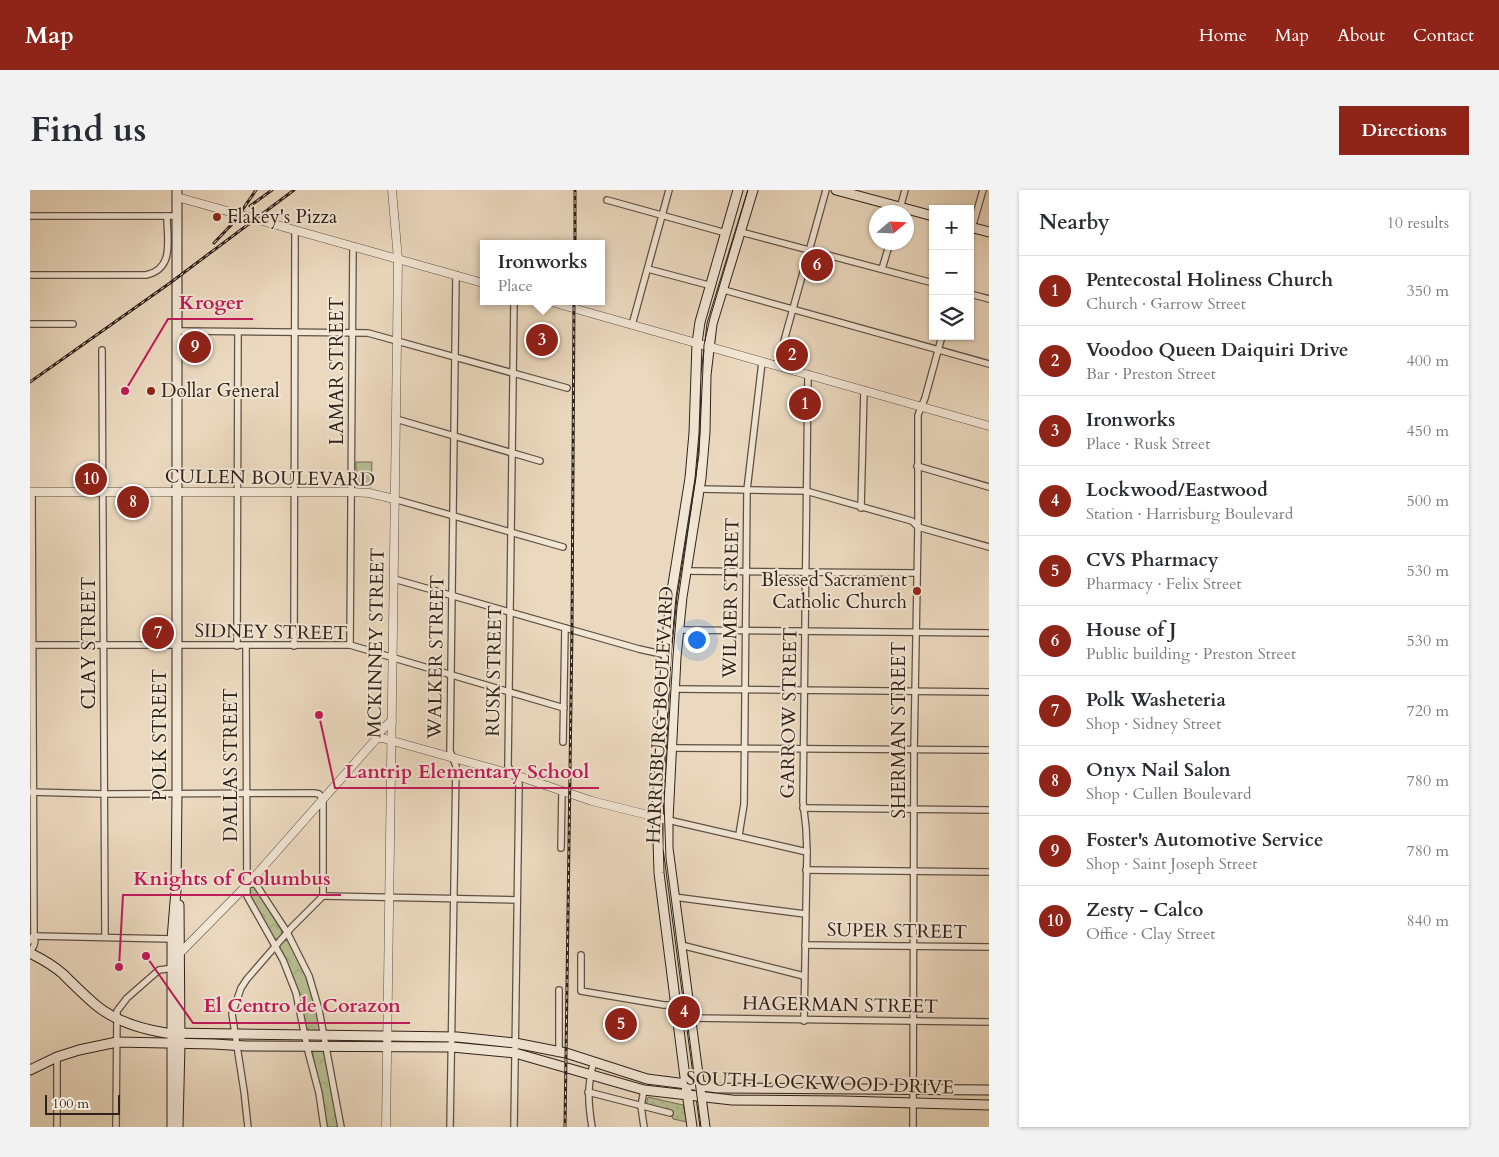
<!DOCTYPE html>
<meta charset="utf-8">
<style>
:root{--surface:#fff;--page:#f2f2f3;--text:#2b2b33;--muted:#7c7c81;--line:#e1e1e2;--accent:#8f2418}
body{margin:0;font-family:Cardo,serif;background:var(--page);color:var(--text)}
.controls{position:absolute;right:15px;top:15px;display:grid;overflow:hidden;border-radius:0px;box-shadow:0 1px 4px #0004}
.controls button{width:45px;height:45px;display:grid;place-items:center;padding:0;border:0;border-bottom:1px solid var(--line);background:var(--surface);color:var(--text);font:25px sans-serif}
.compass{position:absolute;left:839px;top:15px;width:45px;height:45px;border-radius:50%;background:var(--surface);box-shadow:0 1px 4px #0004;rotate:71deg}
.scale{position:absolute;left:15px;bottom:12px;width:75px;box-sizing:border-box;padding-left:5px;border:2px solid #2f221a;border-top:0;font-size:14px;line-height:18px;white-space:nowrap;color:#2f221a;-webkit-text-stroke:4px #f2e6d5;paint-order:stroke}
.you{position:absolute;left:666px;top:449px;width:18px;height:18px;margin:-12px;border:4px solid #fff;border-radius:50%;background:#1a73e8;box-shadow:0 0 0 8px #1a73e833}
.badge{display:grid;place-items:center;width:32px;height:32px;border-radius:50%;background:var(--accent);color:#fff;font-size:16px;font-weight:700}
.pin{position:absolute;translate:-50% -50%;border:2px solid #fff;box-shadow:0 1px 5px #0006}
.popup{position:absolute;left:450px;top:50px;width:125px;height:65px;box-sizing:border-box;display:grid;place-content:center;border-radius:0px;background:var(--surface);filter:drop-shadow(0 1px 4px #0005);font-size:16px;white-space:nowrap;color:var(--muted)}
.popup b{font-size:19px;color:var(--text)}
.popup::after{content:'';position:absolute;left:50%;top:100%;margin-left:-10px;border:10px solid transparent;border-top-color:var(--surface)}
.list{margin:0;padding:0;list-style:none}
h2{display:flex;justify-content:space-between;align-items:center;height:65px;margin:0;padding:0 20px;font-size:21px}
h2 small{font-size:16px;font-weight:400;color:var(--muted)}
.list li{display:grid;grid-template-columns:32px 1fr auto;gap:15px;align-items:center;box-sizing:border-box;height:70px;padding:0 20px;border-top:1px solid var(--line)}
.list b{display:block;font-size:19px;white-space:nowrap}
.list p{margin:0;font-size:16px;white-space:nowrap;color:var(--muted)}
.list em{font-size:16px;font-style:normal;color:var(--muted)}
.icon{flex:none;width:28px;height:28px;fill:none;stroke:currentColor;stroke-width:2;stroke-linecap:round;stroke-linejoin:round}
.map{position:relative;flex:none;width:959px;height:937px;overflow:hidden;border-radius:0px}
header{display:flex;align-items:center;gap:30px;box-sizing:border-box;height:70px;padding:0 25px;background:var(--accent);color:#fff}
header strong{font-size:24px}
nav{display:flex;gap:28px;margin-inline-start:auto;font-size:18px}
.intro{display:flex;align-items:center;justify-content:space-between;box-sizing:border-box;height:120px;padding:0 30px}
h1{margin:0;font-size:35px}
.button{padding:12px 22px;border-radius:0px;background:var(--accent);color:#fff;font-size:18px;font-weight:700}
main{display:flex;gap:30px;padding:0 30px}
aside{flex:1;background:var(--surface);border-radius:0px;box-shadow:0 1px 4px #0004}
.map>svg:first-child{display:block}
</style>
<header>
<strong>Map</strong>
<nav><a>Home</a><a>Map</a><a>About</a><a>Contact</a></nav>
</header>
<div class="intro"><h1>Find us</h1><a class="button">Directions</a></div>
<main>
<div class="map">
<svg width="959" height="937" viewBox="0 0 959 937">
<defs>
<pattern id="park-crowns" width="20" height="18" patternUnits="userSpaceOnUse" patternTransform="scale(1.25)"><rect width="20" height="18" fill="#b6bf92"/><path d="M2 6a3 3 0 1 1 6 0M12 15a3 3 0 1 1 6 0" fill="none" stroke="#9da47d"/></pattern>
<pattern id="garden-dots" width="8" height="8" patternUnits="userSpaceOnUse" patternTransform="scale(1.25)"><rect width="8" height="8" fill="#b6bf92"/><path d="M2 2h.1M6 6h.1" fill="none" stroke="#9da47d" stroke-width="1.8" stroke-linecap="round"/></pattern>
</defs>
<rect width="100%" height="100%" fill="#ebd9bf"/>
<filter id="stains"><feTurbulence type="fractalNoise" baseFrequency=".004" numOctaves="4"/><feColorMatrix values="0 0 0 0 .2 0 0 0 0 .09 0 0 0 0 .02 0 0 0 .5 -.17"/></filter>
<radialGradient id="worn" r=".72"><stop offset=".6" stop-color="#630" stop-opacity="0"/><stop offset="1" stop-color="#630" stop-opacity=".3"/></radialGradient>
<path fill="#b6bf92" stroke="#727056" d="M326 272H342L341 297 326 295Z"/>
<g fill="url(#park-crowns)" stroke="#727056">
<path d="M221 695 224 696 251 740 252 744 248 749H245L243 747 218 702V698Z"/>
<path d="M254 750 258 751C273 779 289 809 290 841H277L264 789 250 759V754Z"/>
<path d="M282 860 294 861 308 937H297Z"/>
</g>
<path fill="url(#garden-dots)" stroke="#727056" d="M618 907 653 915 657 932 643 929 642 924 616 915Z"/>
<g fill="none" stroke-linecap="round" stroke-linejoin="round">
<g stroke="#5e5043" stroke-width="8">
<g id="minor">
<path d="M577 10 696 43"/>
<path d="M869 22 875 0"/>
<path d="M0 26H147"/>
<path d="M711 42 903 93"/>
<path d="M940 45 953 0"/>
<path d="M618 79 682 96"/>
<path d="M852 79 860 52"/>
<path d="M0 85H116C145 79 137 49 137 26"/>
<path d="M694 100 959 174"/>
<path d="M940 104 959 109"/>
<path d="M0 134H43"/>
<path d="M602 135 639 0"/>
<path d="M147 141 338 143 537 198"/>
<path d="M72 160 75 746"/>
<path d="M747 176 796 0"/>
<path d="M366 229 510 271"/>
<path d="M887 276 959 297"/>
<path d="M669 299 776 301 882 331 888 337 959 357"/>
<path d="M364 309 533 357"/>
<path d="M831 318 834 200"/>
<path d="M656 381 886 383"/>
<path d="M364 389 609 459 636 465"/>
<path d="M649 440 959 443"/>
<path d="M0 455H320L534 518"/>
<path d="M320 455 323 56"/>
<path d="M207 456 208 142"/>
<path d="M216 456 217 706 253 770 266 803 278 861 289 903 294 937"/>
<path d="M264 456 265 40"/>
<path d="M645 499 959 502"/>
<path d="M533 552 535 438"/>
<path d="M642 558 959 560"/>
<path d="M0 602 74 604 284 603 289 604 293 609V706L262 737 217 789 211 798 202 824 214 901 218 937"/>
<path d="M773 618 959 620"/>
<path d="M638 630 777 662"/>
<path d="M709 645 714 614 717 300 732 172"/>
<path d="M531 658 532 601"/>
<path d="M776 680 959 682"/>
<path d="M218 694H225L227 696 257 742 279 786 289 820 311 937"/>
<path d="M293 706 487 710"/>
<path d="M644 707 775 724"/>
<path d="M4 746 142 749"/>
<path d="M0 751 1 748 4 746"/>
<path d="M651 755 774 786"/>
<path d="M775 755 959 757"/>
<path d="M0 761C5 756 6 752 4 746L2 302"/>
<path d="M551 765V801L634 815H646"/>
<path d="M662 828 959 832"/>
<path d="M774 831 777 662 776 638 773 612 778 184"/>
<path d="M529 862V800"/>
<path d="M614 900 611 916 614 937"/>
<path d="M558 902 640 923"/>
<path d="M27 937V867"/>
<path d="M86 937 87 821 97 808 129 780 144 778"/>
<path d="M420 937 426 576 420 561 426 85"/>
<path d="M484 937 489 594C488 586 481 583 478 576L484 111"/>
<path d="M562 937C558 913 557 895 564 871"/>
<path d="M883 937 884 561 888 337V225L895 208 912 146"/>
</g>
</g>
<g stroke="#5e5043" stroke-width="9">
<g id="tertiary">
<path d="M147 7 453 93"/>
<path d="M518 111 959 236"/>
<path d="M0 302H321L339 303 364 309"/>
<path d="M347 548H352L485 585 562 611 638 630"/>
<path d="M149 764 218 694 347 548 350 542 362 530"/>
<path d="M356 937 367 152 368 69 362 0"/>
</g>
</g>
<g stroke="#2f221a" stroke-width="11">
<g id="secondary">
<path d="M806 0 903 26"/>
<path d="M940 37 959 42"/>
<path d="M0 763C12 769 23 775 33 784 44 795 55 806 67 816 87 832 111 839 136 843L427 847 485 853 536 863 617 889 688 898 959 900"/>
<path d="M0 880 27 867 49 860 87 852 184 854 216 856 422 857 485 863 614 900 702 910 812 911 959 915"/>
<path d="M142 937V749L146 700 147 602V0"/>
<path d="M148 937 150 853 149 715"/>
<path d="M662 937 656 895 629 683 627 616 638 439 641 407 660 288 664 243 667 153 670 132 708 0"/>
<path d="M675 937 638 658V630L646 467 652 407 671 288 675 242 676 185 682 134 723 0"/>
</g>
</g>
<use href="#minor" stroke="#f2e6d5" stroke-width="5.5"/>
<use href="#tertiary" stroke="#f2e6d5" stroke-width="8"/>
<use href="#secondary" stroke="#f2e6d5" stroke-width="9"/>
<path stroke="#2f221a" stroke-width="1" d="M671 937 636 668 634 612 643 466 647 417 669 264 674 155 680 128 718 0"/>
<g stroke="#2f221a" stroke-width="3">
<g id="rail">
<path d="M220 16 242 0"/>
<path d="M184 53 204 32 226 0"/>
<path d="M545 54V0"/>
<path d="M0 192 140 93 264 0"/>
<path d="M535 937 542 439 544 111"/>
</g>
</g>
<use href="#rail" stroke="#f2e6d5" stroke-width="1" stroke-dasharray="4" stroke-linecap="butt"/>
</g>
<g fill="#8f2418" stroke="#f2e6d5" stroke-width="2">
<circle cx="187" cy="27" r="5"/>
<circle cx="121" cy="201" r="5"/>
<circle cx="887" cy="401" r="5"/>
</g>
<g text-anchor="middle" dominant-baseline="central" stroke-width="4" stroke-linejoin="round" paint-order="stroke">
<g font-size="19" fill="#2f221a" stroke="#f2e6d5" text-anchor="start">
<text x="197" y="27">Flakey's Pizza</text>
<text x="131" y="201">Dollar General</text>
<text x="877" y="390" text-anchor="end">Blessed Sacrament<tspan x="877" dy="22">Catholic Church</tspan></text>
</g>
<g font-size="19" fill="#2f221a" stroke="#f2e6d5">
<text transform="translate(307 181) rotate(-90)">LAMAR STREET</text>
<text transform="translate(240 288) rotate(1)">CULLEN BOULEVARD</text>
<text transform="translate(701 408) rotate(-89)">WILMER STREET</text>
<text transform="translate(241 442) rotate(1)">SIDNEY STREET</text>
<text transform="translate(59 453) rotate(-90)">CLAY STREET</text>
<text transform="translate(346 453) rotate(-89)">MCKINNEY STREET</text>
<text transform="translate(406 467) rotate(-89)">WALKER STREET</text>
<text transform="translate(464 481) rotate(-89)">RUSK STREET</text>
<text transform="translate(759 523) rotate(-89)">GARROW STREET</text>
<text transform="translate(630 525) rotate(-87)">HARRISBURG BOULEVARD</text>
<text transform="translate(869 540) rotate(-90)">SHERMAN STREET</text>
<text transform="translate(130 545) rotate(-90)">POLK STREET</text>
<text transform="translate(201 575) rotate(-90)">DALLAS STREET</text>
<text transform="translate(867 741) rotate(1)">SUPER STREET</text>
<text transform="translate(810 815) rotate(1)">HAGERMAN STREET</text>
<text transform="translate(790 893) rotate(2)">SOUTH LOCKWOOD DRIVE</text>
</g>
</g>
<path fill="none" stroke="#c2185b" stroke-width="2" d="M95 201L138 129H223M289 525L305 598H569M89 777L93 705H311M116 766L163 833H380"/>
<g fill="#c2185b" stroke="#f2e6d5" stroke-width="2">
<circle cx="95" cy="201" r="5"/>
<circle cx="289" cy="525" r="5"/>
<circle cx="89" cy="777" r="5"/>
<circle cx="116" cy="766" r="5"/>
</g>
<g font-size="20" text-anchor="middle" font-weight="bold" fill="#c2185b" stroke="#f2e6d5" stroke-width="4" stroke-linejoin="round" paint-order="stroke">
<text x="181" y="119">Kroger</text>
<text x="437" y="588">Lantrip Elementary School</text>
<text x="202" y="695">Knights of Columbus</text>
<text x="272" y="822">El Centro de Corazon</text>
</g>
<rect width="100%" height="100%" filter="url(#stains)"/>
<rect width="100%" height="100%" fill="url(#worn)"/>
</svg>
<div class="controls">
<button>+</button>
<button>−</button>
<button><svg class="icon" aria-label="layers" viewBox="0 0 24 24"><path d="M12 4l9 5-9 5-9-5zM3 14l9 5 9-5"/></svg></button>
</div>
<svg class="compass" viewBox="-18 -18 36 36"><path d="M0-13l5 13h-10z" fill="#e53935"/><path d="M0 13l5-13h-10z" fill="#7c7c81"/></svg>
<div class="scale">100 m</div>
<div class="you"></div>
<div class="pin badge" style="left:775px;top:214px">1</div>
<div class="pin badge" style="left:762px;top:165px">2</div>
<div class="pin badge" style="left:512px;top:150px">3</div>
<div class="popup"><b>Ironworks</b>Place</div>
<div class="pin badge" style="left:654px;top:822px">4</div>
<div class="pin badge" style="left:591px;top:834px">5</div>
<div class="pin badge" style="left:787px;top:75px">6</div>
<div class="pin badge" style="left:128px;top:443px">7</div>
<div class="pin badge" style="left:103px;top:312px">8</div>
<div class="pin badge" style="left:165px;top:157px">9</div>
<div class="pin badge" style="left:61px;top:289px">10</div>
</div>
<aside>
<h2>Nearby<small>10 results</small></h2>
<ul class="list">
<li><span class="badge">1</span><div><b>Pentecostal Holiness Church</b><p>Church · Garrow Street</p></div><em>350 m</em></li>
<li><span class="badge">2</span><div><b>Voodoo Queen Daiquiri Drive</b><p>Bar · Preston Street</p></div><em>400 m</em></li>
<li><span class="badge">3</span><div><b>Ironworks</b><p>Place · Rusk Street</p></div><em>450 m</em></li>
<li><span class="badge">4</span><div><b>Lockwood/Eastwood</b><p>Station · Harrisburg Boulevard</p></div><em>500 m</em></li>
<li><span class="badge">5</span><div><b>CVS Pharmacy</b><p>Pharmacy · Felix Street</p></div><em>530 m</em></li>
<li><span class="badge">6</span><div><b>House of J</b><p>Public building · Preston Street</p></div><em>530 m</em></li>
<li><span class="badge">7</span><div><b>Polk Washeteria</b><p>Shop · Sidney Street</p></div><em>720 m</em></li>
<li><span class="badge">8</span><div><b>Onyx Nail Salon</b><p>Shop · Cullen Boulevard</p></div><em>780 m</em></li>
<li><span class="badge">9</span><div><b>Foster's Automotive Service</b><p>Shop · Saint Joseph Street</p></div><em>780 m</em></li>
<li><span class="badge">10</span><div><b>Zesty - Calco</b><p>Office · Clay Street</p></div><em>840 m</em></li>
</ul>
</aside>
</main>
